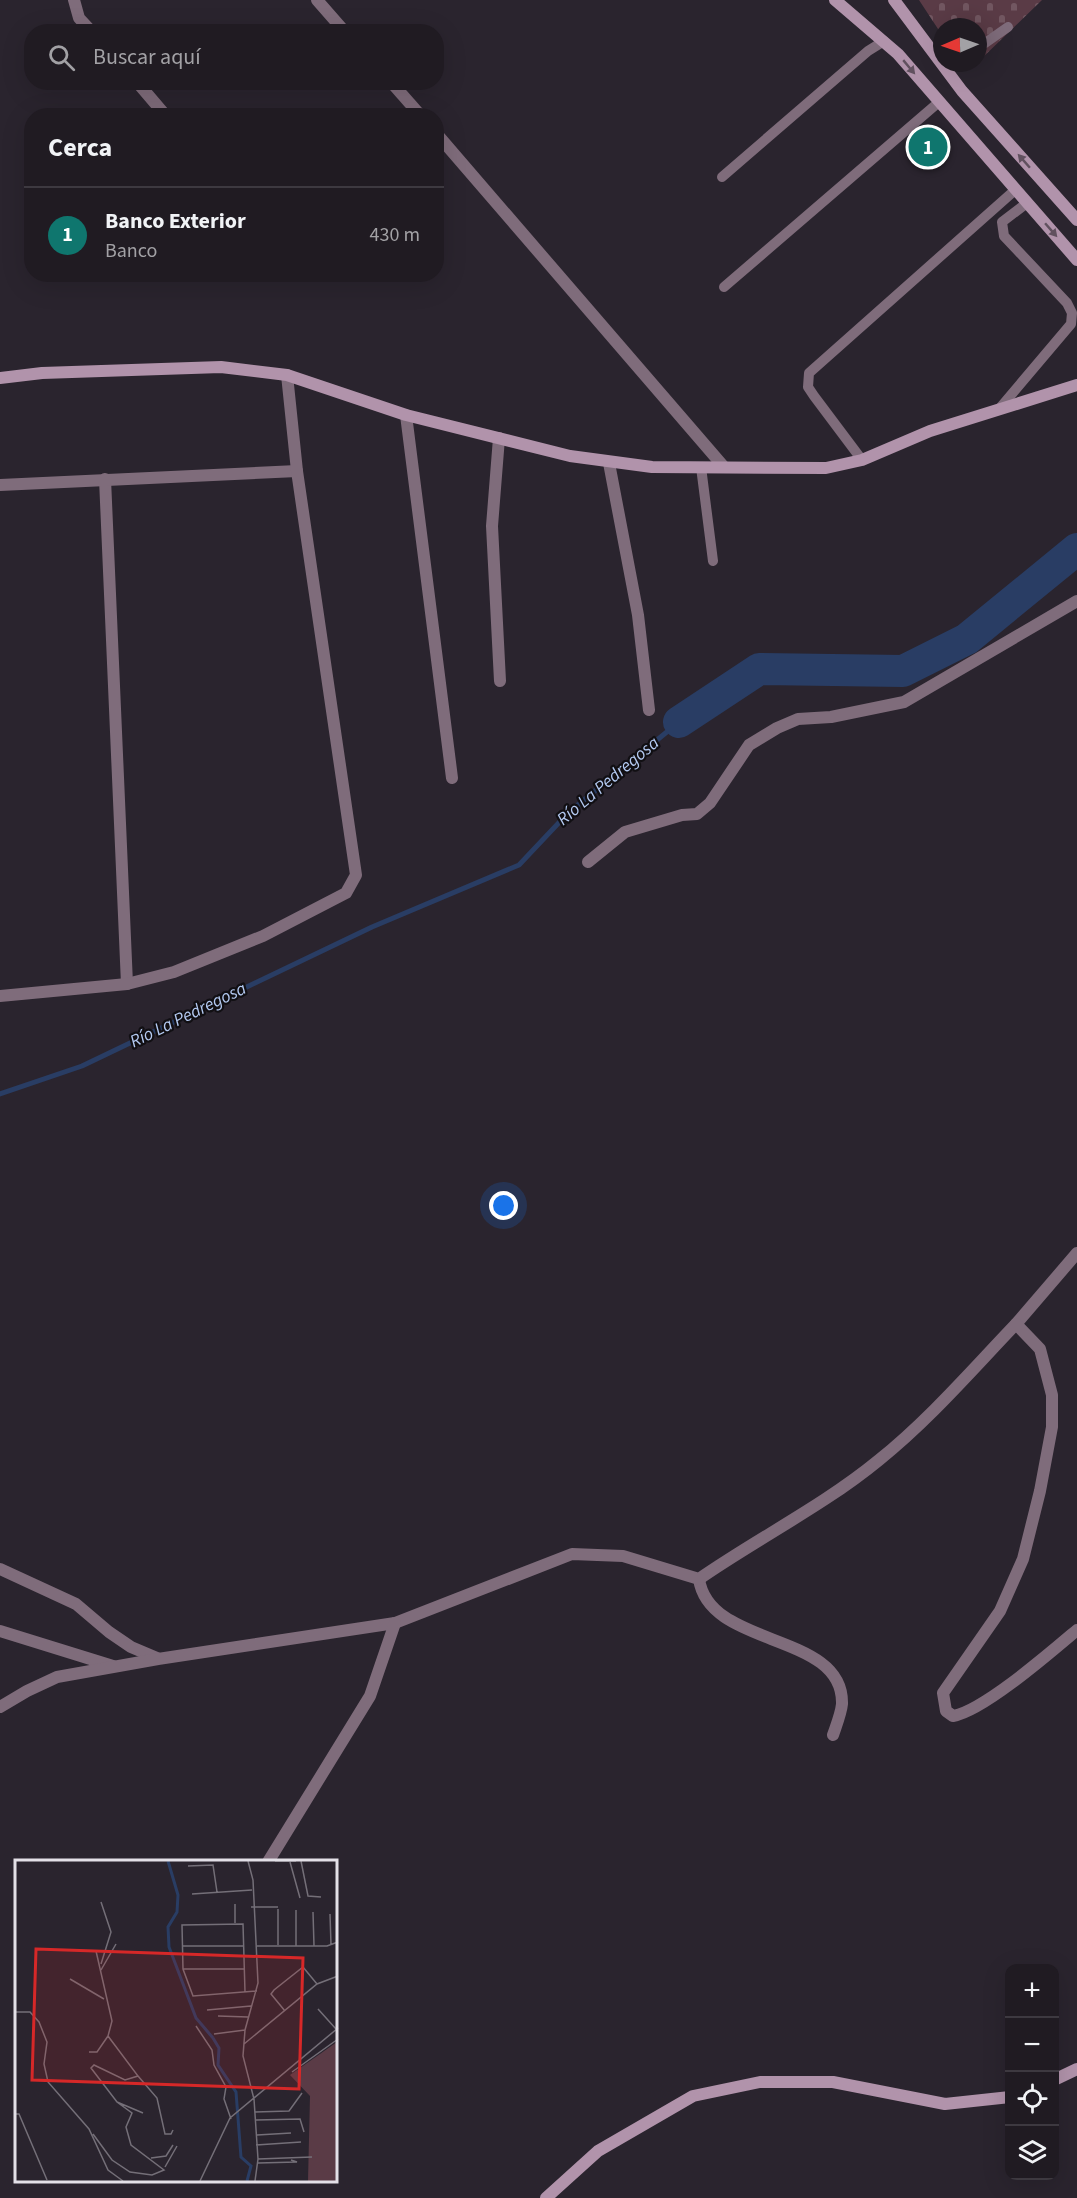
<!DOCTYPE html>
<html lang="es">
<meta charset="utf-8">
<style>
:root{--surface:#201b22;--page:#28242a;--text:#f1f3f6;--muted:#a2a1a5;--line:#3d3940;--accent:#0f766e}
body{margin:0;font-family:"Source Sans 3",sans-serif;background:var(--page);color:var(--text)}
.controls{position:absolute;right:18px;bottom:18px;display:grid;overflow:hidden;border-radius:12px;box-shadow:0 6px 24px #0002}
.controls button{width:54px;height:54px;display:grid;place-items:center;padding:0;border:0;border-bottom:2px solid var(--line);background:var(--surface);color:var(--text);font:30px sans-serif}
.compass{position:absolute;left:933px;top:18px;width:54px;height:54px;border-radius:50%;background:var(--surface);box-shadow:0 6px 24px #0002;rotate:268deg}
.you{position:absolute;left:504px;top:1206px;width:21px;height:21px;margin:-15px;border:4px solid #fff;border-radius:50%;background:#1a73e8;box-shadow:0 0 0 9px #1a73e833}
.badge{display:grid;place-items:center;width:39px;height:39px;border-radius:50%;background:var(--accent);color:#fff;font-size:20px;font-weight:700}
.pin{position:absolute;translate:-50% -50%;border:3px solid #fff;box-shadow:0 2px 6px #0006}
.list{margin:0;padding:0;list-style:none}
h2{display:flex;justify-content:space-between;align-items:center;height:78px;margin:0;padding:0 24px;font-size:26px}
h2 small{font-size:20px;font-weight:400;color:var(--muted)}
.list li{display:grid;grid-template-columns:39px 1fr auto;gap:18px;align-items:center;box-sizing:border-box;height:96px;padding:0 24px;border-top:2px solid var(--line)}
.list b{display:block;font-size:22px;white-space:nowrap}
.list p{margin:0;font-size:20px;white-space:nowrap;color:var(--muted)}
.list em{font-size:20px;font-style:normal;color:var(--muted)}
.icon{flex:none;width:33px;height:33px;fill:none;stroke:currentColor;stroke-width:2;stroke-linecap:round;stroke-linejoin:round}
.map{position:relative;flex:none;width:1077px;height:2198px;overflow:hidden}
.search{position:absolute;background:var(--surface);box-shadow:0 6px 24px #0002;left:24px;top:24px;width:420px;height:66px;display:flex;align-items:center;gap:15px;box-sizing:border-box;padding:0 21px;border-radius:24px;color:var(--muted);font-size:22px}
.panel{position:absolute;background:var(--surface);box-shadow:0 6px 24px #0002;left:24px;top:108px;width:420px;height:174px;border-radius:24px}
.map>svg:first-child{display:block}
</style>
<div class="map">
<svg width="1077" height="2198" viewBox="0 0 1077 2198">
<defs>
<pattern id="cemetery-stones" width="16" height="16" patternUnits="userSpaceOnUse" patternTransform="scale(1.5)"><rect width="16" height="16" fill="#5a3b46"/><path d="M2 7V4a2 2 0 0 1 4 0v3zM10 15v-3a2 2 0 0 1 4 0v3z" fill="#725761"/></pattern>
</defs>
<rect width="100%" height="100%" fill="#2a242e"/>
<path fill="url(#cemetery-stones)" d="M919 0H1042L978 62V27H942V35Z"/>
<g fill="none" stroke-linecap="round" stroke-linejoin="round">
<path stroke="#293d64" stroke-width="5" d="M0 1094 82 1066 372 927 519 865 568 813 679 722"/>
<path stroke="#293d64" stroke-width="32" d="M679 722 759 669 903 671 967 639 1077 549"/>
<g stroke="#7f6c7b" stroke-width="10">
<path d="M978 48 1008 27"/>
<path d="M947 71 957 63"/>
<path d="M722 177 868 51 884 41"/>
<path d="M724 287 939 102"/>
<path d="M1000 408 1071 324 1072 313 1067 303 1004 236 1002 222 1027 203"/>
<path d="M862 460 814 396 808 387 809 373 1014 191"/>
<path d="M701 467 713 561"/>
</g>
<g stroke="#7f6c7b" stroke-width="12">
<path d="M74 0 79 18 92 32"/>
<path d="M317 0 345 32"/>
<path d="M137 82 166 116"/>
<path d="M391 82 421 116"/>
<path d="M436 133 724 467"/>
<path d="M406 415 452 778"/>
<path d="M499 438 492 526 500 681"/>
<path d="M609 463 638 615 649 710"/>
<path d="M105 479 127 984"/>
<path d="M0 485 297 471"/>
<path d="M588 862 625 832 682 815 697 814 710 803 749 745 777 728 798 719 831 717 904 702 1077 601"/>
<path d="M0 996 127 984 174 972 263 936 346 893 356 875 297 471 287 375"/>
<path d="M1016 1324 1077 1253"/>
<path d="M0 1569 76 1604 109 1632 131 1647 157 1658"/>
<path d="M699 1579C709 1649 844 1631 842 1704 841 1714 836 1726 833 1735"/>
<path d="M0 1631 113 1666"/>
<path d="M0 1707 27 1691 57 1677 158 1659 395 1623 572 1554 623 1556 699 1579C758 1538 823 1506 879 1460 929 1420 972 1370 1016 1324L1040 1349 1052 1395V1427L1040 1491 1023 1559 1000 1611 943 1693 946 1711 953 1716C983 1711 1051 1652 1077 1630"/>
<path d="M268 1862 370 1696 395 1623"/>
</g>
<g stroke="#b193ab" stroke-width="12">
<path d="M835 0 898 54 1077 260"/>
<path d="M894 0 962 91 1077 220"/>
<path d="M0 378 42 373 221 367 287 375 406 415 570 456 652 467 826 468 862 460 930 431 1077 385"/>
<path d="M1054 2080 1077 2069"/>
<path d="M546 2198 598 2151 693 2096 760 2082H833L945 2104 1010 2097"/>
</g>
</g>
<defs><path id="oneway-solid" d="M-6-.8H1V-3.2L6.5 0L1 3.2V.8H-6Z" transform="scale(1.5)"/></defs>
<g fill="#61515f">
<use href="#oneway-solid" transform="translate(909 67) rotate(50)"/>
<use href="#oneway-solid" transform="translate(1024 161) rotate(-131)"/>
<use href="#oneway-solid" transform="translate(1051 230) rotate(49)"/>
</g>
<g text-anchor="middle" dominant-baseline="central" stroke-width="4.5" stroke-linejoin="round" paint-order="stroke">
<g font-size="18" font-style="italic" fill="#b4caf2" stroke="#110f13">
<text transform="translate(608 781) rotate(-40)">Río La Pedregosa</text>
<text transform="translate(188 1015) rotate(-26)">Río La Pedregosa</text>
</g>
</g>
<g transform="translate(15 1860)">
<rect width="322" height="322" fill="#2a242e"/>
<path d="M322 182V321H293L295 236 275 215Z" fill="#5a3b46"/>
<path fill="none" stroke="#293d64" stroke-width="3" d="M153 1 163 35 162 52 153 67 154 87 181 158 198 178M198 178 204 188 203 205 221 232 226 297 236 306 232 321"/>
<path fill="none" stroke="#746f78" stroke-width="1.5" d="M233 1 238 20 243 123 230 170 228 196 239 239 243 299 240 321M260 1H281M286 1 293 36 306 37M275 2 285 38M173 6 198 5 202 32M177 34 237 30M220 44V63M236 47H263M298 52 299 86M315 54 316 85M263 85V49M167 86H229M242 86H312L323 82M281 86V50M86 104 96 72 86 42M168 109H230M86 110 101 84M55 119 89 139M230 132 228 64 167 65 168 109 178 136 242 131M303 149 321 169M192 150 236 146M270 151 256 134 259 130 288 107 302 124M0 152H15L24 162 32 182 29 204 33 222 74 269 93 310 108 321M203 156 233 157M181 166 197 190 199 205 211 227 209 239 216 259M199 174 230 170M229 184 302 124 323 116M74 192H82L93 176M277 212 323 179M123 216 142 238 150 274H156L158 270M102 242 128 253M240 252 274 251 287 233M0 254H4L32 320M241 260 285 259 289 272M78 274 97 300 115 312 137 315 149 310 116 285 111 267 117 253 102 242 76 208 79 205 110 220 123 216 93 176 97 161 81 91M242 275 276 273M241 285 286 282M136 298 151 296 158 285M243 299 297 297M243 303 282 302 276 300M150 307 162 286M185 321 215 258 323 168"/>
<path fill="#d62828" fill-opacity="0.15" stroke="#d62828" stroke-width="3" d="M21 89 288 98 284 229 17 220Z"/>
<rect width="322" height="322" fill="none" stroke="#e3e0e7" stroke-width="3"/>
</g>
</svg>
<div class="controls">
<button>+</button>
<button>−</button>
<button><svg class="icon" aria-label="locate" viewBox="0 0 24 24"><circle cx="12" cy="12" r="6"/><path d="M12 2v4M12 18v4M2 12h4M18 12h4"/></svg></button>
<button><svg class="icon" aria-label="layers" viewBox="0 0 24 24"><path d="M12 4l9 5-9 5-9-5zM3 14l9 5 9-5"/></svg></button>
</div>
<svg class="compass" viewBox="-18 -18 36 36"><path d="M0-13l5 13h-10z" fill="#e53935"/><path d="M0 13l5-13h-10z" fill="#a2a1a5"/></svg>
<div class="you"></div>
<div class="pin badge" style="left:928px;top:147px">1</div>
<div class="search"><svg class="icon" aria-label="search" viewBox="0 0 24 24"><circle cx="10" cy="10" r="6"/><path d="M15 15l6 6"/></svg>Buscar aquí</div>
<section class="panel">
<h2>Cerca<small></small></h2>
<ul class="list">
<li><span class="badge">1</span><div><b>Banco Exterior</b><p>Banco</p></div><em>430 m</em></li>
</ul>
</section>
</div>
